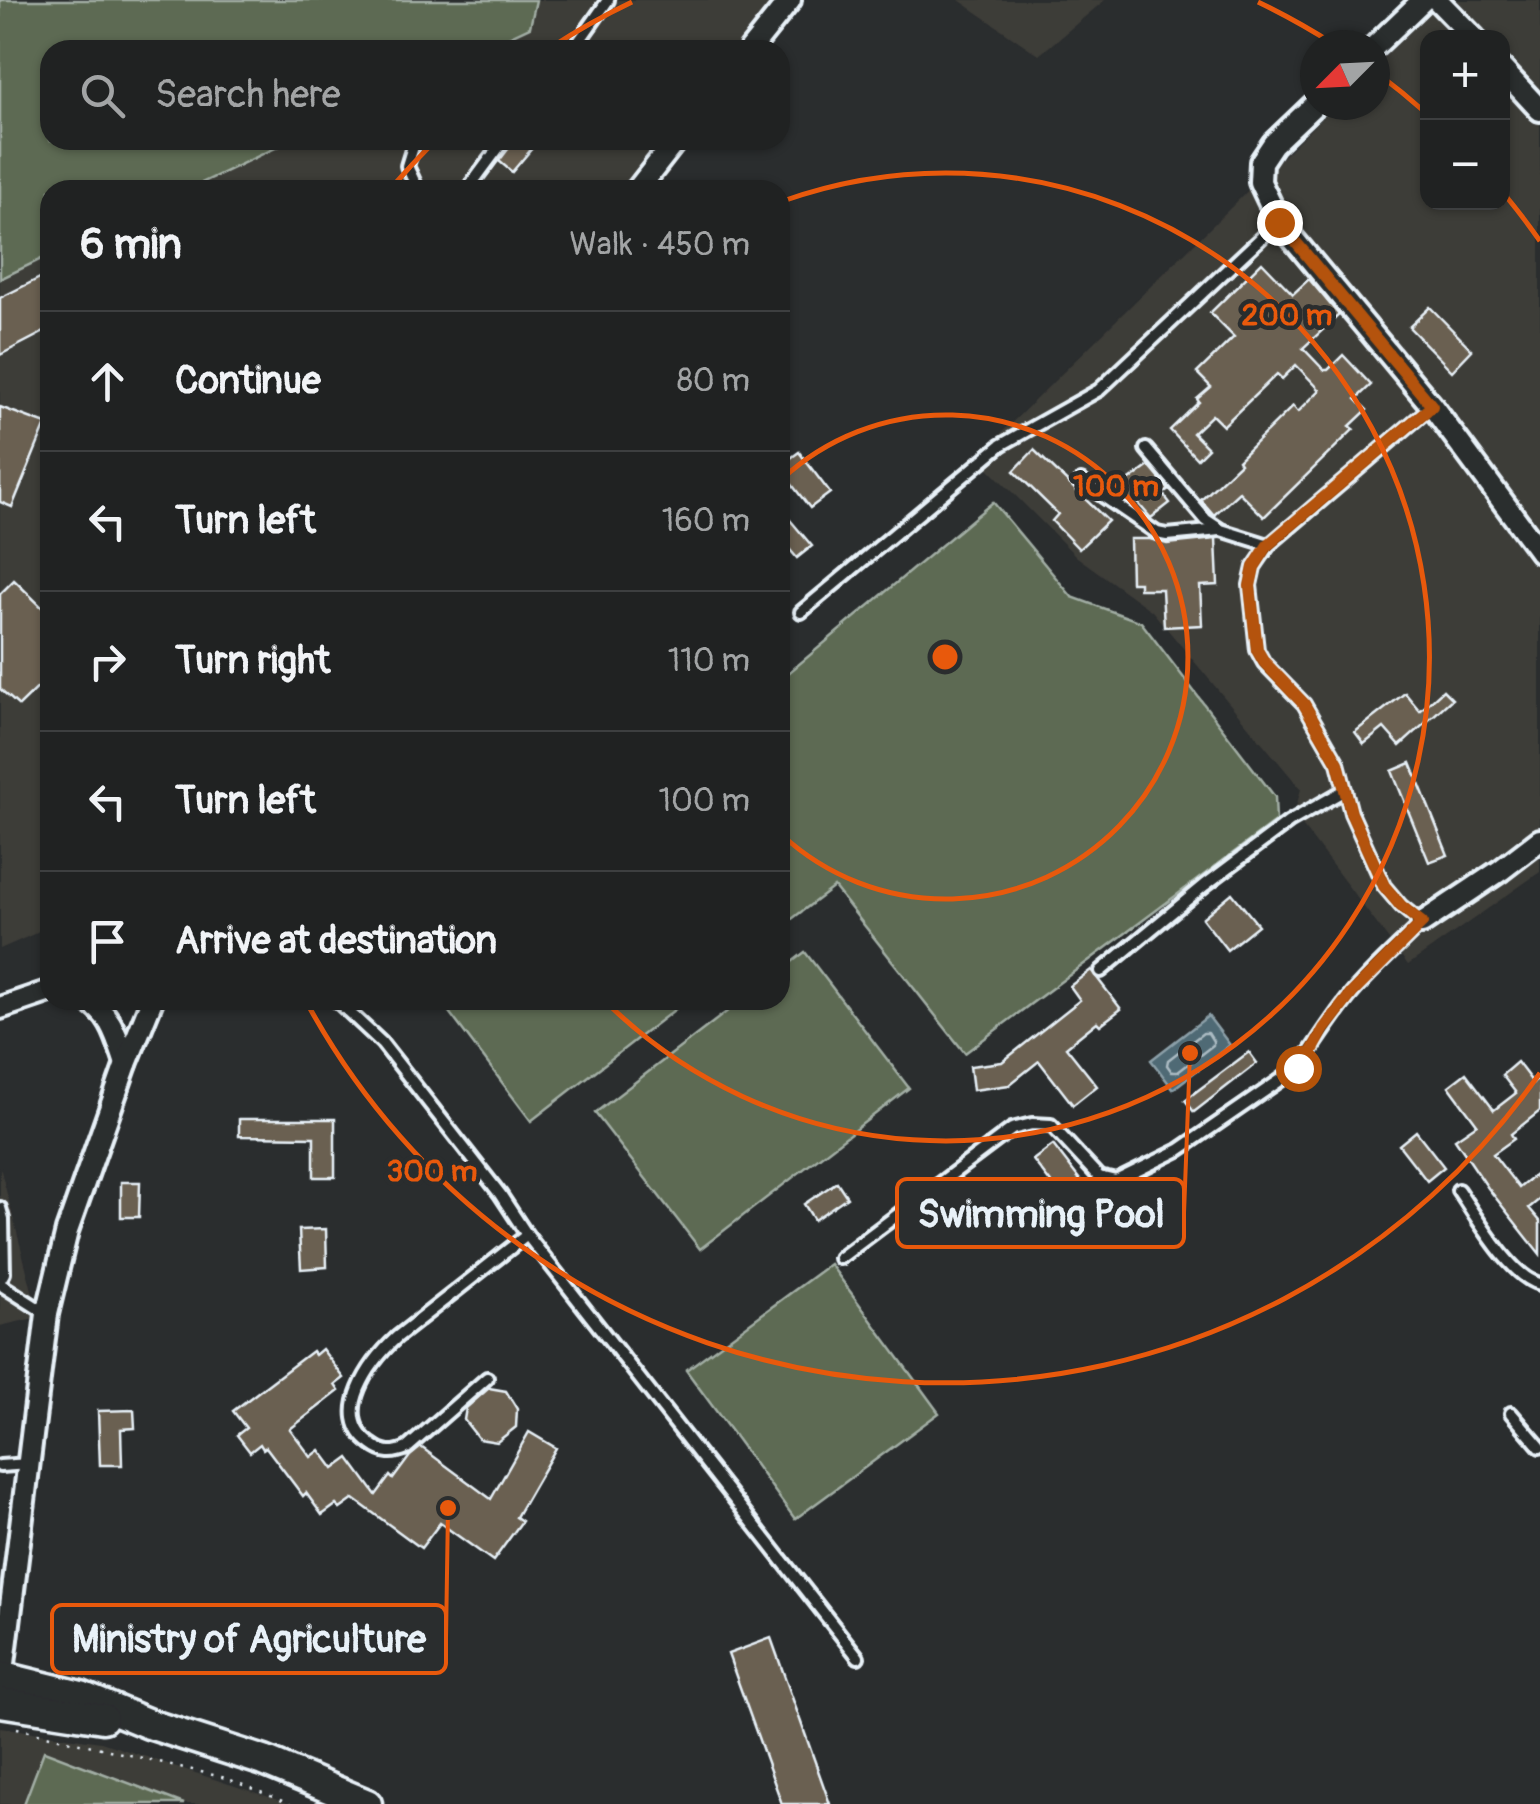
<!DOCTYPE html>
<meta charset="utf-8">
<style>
:root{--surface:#202222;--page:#282a2a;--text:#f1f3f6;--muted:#a2a4a5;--line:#3d3f40}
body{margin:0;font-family:Pangolin,sans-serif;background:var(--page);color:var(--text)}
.controls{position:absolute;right:30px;top:30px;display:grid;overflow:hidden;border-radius:20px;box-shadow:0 2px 8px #0004}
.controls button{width:90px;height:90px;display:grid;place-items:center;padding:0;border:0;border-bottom:2px solid var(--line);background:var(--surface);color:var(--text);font:50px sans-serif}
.compass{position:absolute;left:1300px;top:30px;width:90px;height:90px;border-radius:50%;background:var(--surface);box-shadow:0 2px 8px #0004;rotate:246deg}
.stop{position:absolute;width:30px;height:30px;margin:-22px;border:8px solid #b45309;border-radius:50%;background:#fff}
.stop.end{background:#b45309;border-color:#fff;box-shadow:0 2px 10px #0008}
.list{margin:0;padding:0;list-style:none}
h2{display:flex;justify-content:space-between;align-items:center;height:130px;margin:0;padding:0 40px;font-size:42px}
h2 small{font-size:32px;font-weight:400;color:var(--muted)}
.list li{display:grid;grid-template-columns:65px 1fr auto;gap:30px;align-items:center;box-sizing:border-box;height:140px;padding:0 40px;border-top:2px solid var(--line)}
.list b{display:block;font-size:38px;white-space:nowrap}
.list em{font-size:32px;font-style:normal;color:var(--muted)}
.icon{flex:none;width:55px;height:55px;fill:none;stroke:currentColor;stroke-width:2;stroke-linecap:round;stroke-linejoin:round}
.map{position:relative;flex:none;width:1540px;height:1804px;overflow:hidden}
.search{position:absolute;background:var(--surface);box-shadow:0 2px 8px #0004;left:40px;top:40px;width:750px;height:110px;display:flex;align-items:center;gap:25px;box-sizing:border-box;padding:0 35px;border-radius:30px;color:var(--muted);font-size:38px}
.panel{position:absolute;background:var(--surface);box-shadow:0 2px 8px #0004;left:40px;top:180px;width:750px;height:830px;border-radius:30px}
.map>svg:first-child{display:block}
</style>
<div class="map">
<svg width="1540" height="1804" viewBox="0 0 1540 1804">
<rect width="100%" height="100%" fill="#2a2d2e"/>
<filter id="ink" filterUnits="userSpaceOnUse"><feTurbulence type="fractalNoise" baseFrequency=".01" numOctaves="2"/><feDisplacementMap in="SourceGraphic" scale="20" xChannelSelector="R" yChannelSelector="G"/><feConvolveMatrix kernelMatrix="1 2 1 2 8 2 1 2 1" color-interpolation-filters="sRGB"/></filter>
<g filter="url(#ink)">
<g fill="#3d3c38" fill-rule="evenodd">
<path d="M536 0H798L760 50H481L530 27Z"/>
<path d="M959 0H1105L1039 55Z"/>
<path d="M1442 0H1540V872L1408 965 1294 815 1301 789 1152 611 1077 557 977 457 1335 105H1375V66ZM1428 38H1502V202H1428Z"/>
<path d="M292 140H693L656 190H187Z"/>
<path d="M50 255V923L34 934 0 949V279Z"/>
<path d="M0 1167 39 1317 0 1326Z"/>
<path d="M0 1727 101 1742 290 1804H0Z"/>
</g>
<g fill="#5d6a52" stroke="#a2aea5" stroke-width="2.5">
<path d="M0 0H536L530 27 481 50H50V140H292L187 190H50V255L0 279Z"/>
<path d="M993 502 1072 597 1141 622 1275 797 1276 821 965 1053 834 887 780 928V680Z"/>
<path d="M805 952 909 1088 700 1249 595 1113 742 1000H780V971Z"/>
<path d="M440 1000H687L531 1121Z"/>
<path d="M830 1264 939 1413 795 1519 686 1370Z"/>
<path d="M44 1751 184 1804H24Z"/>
</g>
<path fill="#4f6a74" stroke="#8ca0a9" stroke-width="2.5" d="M1208 1016 1230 1045 1173 1089 1151 1060Z"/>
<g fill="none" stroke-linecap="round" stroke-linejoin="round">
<path stroke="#abbbc3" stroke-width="2.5" d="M1203 1033H1208L1213 1041V1045L1178 1072H1172L1167 1065 1168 1060Z"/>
</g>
<g fill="#6a6051" stroke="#e8f1f8" stroke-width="2.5">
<path d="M515 140H539L512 172 499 161Z"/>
<path d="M1262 262 1293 294 1309 279 1339 315 1303 348 1324 370H1328L1343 355 1371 385 1356 399 1367 410 1350 426 1354 429 1264 517 1239 492 1214 515 1201 500 1240 463 1238 460 1293 406 1298 412 1320 390 1296 365 1282 379 1277 374 1223 426 1212 415 1193 433 1208 448 1197 459 1170 430 1199 402 1197 399 1211 387 1197 373 1234 337 1210 313Z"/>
<path d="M50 273V329L0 355V298Z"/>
<path d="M1430 307 1472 350 1452 371 1409 327Z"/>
<path d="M0 407 46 424 12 507 0 502Z"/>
<path d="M1034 450 1108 521 1079 549 1052 521 1058 514 1014 471Z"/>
<path d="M799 452 830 493 810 508 780 469V466Z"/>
<path d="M1149 466 1169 490 1163 494 1170 503 1151 518 1136 501 1129 503V500L1119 488Z"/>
<path d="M780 508 812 546 797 558 780 538Z"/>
<path d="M1130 539H1150L1167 544 1216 539 1218 585 1200 586 1202 625 1164 627 1162 589H1139V582H1131Z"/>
<path d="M14 580 50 615V676L19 706 0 689V594Z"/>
<path d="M1443 690 1452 699 1400 746 1384 728 1364 744 1355 732 1405 693 1420 711Z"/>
<path d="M1411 763 1448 855 1429 862 1392 771Z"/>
<path d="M1232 893 1258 925 1227 950 1202 918Z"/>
<path d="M1091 970 1121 1009 1100 1025 1097 1022 1066 1047 1097 1086 1073 1105 1039 1061 1009 1085 973 1090 970 1066 1002 1062 1080 1000 1070 986Z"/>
<path d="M1249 1052 1257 1063 1194 1112 1185 1100Z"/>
<path d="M1517 1062 1533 1083 1540 1078V1111L1511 1134 1514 1139 1493 1154 1519 1188 1540 1171V1199L1529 1208 1540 1221V1254L1488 1188 1455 1139 1477 1124 1449 1086 1466 1073 1494 1110 1516 1093 1502 1075Z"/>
<path d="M239 1119H335V1177H314V1137L239 1136Z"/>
<path d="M1416 1131 1444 1167 1427 1181 1399 1145Z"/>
<path d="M1053 1145 1080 1180 1060 1195 1033 1160Z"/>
<path d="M121 1182H140L139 1217H121Z"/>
<path d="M837 1182 847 1197 814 1220 804 1204Z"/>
<path d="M326 1229 327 1267 301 1269 299 1230Z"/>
<path d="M322 1349 344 1378 335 1385 339 1391 290 1429 311 1457 320 1450 334 1469 349 1458 376 1495 390 1476 393 1479 410 1456 421 1447 491 1499 529 1432 556 1448 516 1517 522 1521 493 1561 440 1523 421 1548 354 1499 340 1509 336 1505 322 1515 306 1493 303 1496 266 1447 263 1449 260 1444 250 1452 237 1435 246 1428 233 1411 312 1351 315 1355Z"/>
<path d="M489 1388 506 1391 517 1409 516 1427 497 1442 479 1439 464 1420 466 1408Z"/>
<path d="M134 1410 135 1428 121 1429 122 1465H100L98 1411Z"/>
<path d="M771 1638 830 1804H782L728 1654Z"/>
</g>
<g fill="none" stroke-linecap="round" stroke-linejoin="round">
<g stroke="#e8f1f8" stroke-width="18">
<g id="service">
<path d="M573 50 608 0"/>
<path d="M415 140 407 166 418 190"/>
<path d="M467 190 504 140"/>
<path d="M1146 449 1206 520 1221 530 1269 545"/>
<path d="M1081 481 1157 533 1167 535 1220 530"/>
<path d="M801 612 1001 445 1099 390 1278 222"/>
<path d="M1101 971 1205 885 1289 822 1345 790"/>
<path d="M336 1000 382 1043 500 1194 527 1235 858 1657"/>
<path d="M1458 1190C1476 1216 1510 1277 1540 1284"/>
<path d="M0 1208 3 1219 4 1273 0 1280"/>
<path d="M840 1258 1012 1129 1032 1124 1051 1125 1099 1177 1116 1181 1179 1150 1298 1068C1316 1045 1330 1020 1349 997 1371 970 1398 947 1422 923L1401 906 1384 886 1351 813 1338 763 1304 704 1264 663 1257 650 1250 585 1254 567 1269 545 1432 406"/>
<path d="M0 1284 47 1314"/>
<path d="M487 1378 407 1448C393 1454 384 1454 371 1444 330 1415 371 1361 397 1337L527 1235"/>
<path d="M1511 1413 1540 1447"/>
<path d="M0 1466 29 1464"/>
</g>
</g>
<g stroke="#e8f1f8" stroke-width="28">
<g id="minor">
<path d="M1437 0 1474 38"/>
<path d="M1375 46 1423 0"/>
<path d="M750 50 790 0"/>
<path d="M1502 69 1540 110"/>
<path d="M1315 104 1273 144 1261 162 1260 182 1279 222 1432 406 1540 552"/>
<path d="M637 190 676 140"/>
<path d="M1422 923 1501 870 1540 840"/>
<path d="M86 1000C112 1014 117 1038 126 1064"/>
<path d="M0 1008 50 991"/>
<path d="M1 1688 47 1314 67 1231 126 1064 152 1000"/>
</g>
</g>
<g stroke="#e8f1f8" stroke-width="35">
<g id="secondary">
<path d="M0 1676 81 1696 149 1724 264 1761 367 1804"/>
<path d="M0 1702 103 1718"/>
</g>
</g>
<path stroke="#e8f1f8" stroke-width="2.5" stroke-dasharray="2.5 8" stroke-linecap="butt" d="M17 1728 226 1778 290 1804"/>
<use href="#service" stroke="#2a2d2e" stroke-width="10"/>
<use href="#minor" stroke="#2a2d2e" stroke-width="20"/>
<use href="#secondary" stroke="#2a2d2e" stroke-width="28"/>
</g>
</g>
<g fill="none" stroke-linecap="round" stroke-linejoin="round" filter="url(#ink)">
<path stroke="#b45309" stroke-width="12" d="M1279 222 1432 406 1268 545 1254 567 1250 586 1257 650 1264 662 1304 704 1338 763 1351 813 1384 886 1401 906 1422 923 1352 993 1324 1029 1312 1051 1298 1068"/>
</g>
<g fill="none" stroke="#e8590c" stroke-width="5">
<path d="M782 479A242 242 0 1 1 782 835"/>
<path d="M783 201A484 484 0 1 1 606 1002"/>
<path d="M1540 1073A726 726 0 0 1 307 1003M393 186A726 726 0 0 1 432 144M550 48A726 726 0 0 1 632 2M1258 2A726 726 0 0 1 1335 45M1377 73A726 726 0 0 1 1426 113M1505 195A726 726 0 0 1 1540 241"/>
</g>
<circle cx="945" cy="657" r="15" fill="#e8590c" stroke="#2a2d2e" stroke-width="5"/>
<g font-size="30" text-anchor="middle" font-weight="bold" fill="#e8590c" stroke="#2a2d2e" stroke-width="9" stroke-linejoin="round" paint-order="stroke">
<text x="1287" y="325">200 m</text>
<text x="1116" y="496">100 m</text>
<text x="432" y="1181">300 m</text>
</g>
<path fill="none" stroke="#e8590c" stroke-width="4" d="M1190 1053L1184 1213M448 1508L446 1639"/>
<g fill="#e8590c" stroke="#2a2d2e" stroke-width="4">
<circle cx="1190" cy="1053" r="10"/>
<circle cx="448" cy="1508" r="10"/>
</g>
<g fill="#2a2d2e" stroke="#e8590c" stroke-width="4">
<rect x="897" y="1179" width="287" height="68" rx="10"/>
<rect x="52" y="1605" width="394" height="68" rx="10"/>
</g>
<g font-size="38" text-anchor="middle" font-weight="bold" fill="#e8f1f8">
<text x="1041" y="1227">Swimming Pool</text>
<text x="249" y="1652">Ministry of Agriculture</text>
</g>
</svg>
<div class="controls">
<button>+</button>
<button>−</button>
</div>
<svg class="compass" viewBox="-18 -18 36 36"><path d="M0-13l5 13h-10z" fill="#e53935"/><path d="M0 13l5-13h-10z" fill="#a2a4a5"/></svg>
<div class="stop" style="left:1298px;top:1068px"></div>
<div class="stop end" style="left:1279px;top:222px"></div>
<div class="search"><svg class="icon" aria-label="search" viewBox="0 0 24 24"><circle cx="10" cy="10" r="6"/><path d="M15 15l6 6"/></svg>Search here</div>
<section class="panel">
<h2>6 min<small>Walk · 450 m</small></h2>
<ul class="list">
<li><svg class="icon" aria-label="ahead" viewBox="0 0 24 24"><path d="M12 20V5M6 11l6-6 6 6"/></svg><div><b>Continue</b></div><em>80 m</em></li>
<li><svg class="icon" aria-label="left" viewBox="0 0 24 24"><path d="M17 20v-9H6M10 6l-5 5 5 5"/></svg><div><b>Turn left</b></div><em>160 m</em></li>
<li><svg class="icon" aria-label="right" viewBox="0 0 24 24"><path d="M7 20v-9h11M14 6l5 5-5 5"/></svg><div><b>Turn right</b></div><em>110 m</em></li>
<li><svg class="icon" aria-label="left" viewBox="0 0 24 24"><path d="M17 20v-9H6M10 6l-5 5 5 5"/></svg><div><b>Turn left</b></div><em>100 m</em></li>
<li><svg class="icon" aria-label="arrive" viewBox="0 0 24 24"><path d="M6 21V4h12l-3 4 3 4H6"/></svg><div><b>Arrive at destination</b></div></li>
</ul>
</section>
</div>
